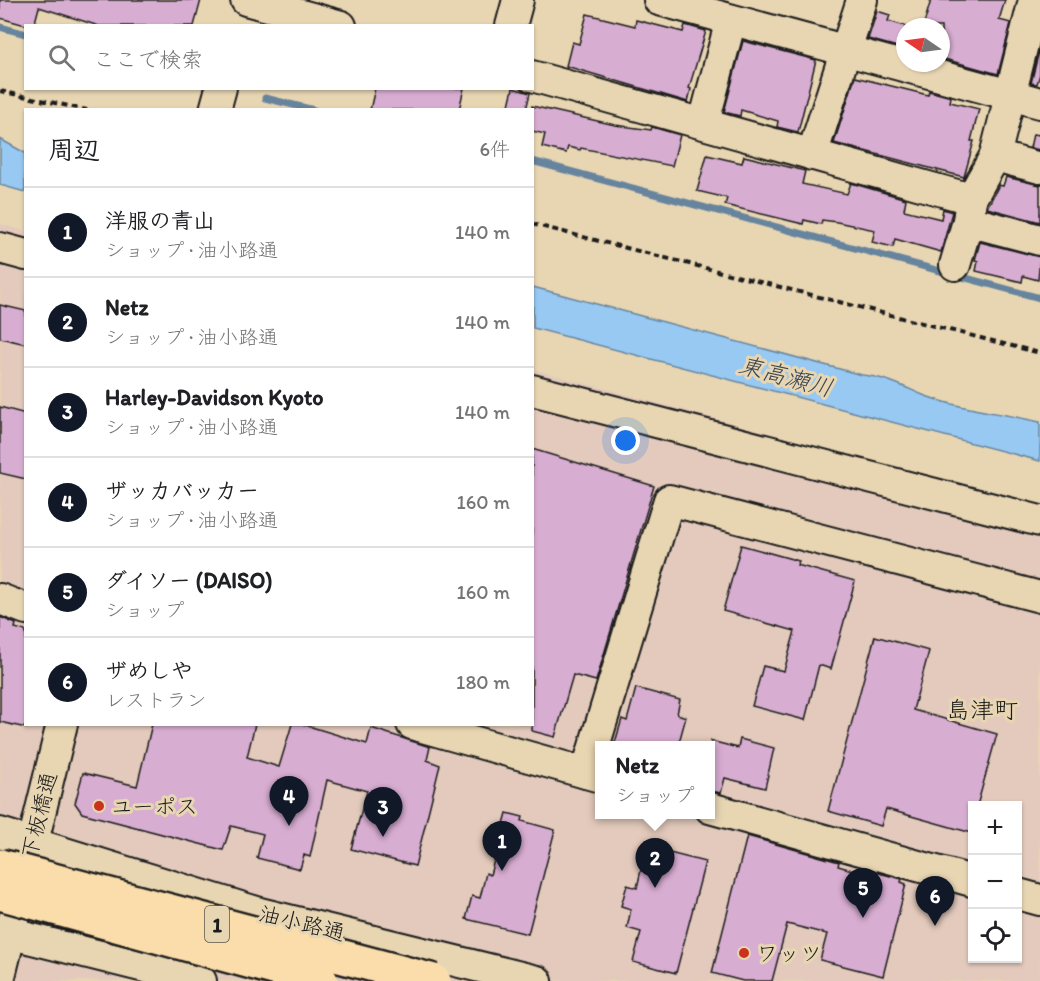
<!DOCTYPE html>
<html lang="ja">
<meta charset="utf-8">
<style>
:root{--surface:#fff;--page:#f6f6f6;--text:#202124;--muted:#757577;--line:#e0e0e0;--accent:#111827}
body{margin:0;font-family:Itim,"Klee One",sans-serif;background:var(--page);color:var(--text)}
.controls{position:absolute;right:18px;bottom:18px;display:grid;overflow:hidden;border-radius:0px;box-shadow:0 2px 4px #0004}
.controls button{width:54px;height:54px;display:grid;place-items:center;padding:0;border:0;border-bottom:2px solid var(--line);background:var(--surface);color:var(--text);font:30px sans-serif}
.compass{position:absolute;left:896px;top:18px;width:54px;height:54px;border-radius:50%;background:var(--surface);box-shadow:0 2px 4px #0004;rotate:283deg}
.you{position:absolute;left:626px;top:441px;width:21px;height:21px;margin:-15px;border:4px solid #fff;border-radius:50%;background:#1a73e8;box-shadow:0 0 0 9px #1a73e833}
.badge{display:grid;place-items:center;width:39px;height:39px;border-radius:50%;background:var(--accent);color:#fff;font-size:20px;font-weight:700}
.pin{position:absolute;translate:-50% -50px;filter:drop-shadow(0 2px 3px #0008)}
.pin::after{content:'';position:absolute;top:32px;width:21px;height:18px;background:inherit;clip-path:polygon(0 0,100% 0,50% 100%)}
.popup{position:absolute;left:595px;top:741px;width:120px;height:78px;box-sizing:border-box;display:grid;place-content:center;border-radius:0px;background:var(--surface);filter:drop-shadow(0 2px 4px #0005);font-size:20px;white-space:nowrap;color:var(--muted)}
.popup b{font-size:22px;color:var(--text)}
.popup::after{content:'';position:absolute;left:50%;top:100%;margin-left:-12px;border:12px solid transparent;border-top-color:var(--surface)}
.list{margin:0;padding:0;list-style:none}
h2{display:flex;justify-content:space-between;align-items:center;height:78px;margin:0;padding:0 24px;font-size:26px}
h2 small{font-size:20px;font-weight:400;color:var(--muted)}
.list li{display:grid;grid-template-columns:39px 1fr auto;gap:18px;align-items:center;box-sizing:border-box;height:90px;padding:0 24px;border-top:2px solid var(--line)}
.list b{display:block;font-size:22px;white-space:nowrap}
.list p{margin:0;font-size:20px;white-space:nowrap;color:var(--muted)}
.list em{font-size:20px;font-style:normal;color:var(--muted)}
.icon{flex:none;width:33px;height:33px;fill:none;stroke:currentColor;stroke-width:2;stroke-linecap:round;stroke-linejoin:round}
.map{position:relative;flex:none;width:1040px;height:981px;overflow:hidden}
.search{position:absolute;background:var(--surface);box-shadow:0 2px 4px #0004;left:24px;top:24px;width:510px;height:66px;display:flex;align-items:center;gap:15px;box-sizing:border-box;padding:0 21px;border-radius:0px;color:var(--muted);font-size:22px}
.panel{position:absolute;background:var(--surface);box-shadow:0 2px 4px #0004;left:24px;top:108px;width:510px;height:618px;border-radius:0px}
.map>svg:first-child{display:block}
</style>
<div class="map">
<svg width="1040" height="981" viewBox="0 0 1040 981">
<rect width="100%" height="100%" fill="#e8d6b3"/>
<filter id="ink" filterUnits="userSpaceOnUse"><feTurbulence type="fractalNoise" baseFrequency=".0167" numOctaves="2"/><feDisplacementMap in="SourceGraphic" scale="12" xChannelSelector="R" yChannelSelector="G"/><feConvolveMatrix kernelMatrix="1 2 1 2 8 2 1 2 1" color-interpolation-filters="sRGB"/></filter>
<g filter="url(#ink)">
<path fill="#e3cabc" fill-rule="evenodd" d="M0 224 25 231 26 724H532L533 369 1040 507V981H0ZM600 746H710V814H600ZM972 806H1018V958H972Z"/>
<g fill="#97c9f3" stroke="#66849d" stroke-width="1.5">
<path d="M0 139 25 153V192L0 185Z"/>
<path d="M533 287 862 375C885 377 902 386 923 395 960 409 1001 413 1040 422V461L533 328Z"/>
</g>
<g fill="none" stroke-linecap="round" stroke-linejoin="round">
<g stroke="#66849d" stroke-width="7">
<path d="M0 27 26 34"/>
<path d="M265 98 314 110"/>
<path d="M532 161 1040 298"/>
</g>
</g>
<g fill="#d8add2" stroke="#1c1c1c" stroke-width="1.5">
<path d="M0 0H201L194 26H99L39 7 34 26H29L0 18Z"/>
<path d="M931 0H1005L999 20 1011 23 998 74 941 58V27H923Z"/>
<path d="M877 11 890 15 888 21 905 26V49L868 39Z"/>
<path d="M587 14 635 26 636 20 683 32 685 25 706 31 689 88 691 89 688 102 566 66 572 42 579 44Z"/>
<path d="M743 41 816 60 798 132 777 127 778 121 741 110 740 116 724 112Z"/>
<path d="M1040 47V74L1037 84 1031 83Z"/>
<path d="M855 77 928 95 929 91 951 97 950 102 979 109 971 141H974L964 177 834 143Z"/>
<path d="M375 88H464L459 110H370Z"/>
<path d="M513 88 530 93 526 110H508Z"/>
<path d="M532 106 615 125 651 130 652 127 680 135 672 166 581 148 580 150 568 147 566 153 542 147 545 134 532 131Z"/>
<path d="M1033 134 1040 135V150L1030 148Z"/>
<path d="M707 155 742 163 744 156 805 171 802 184 847 194 851 183 906 199 904 210 941 219 943 209 952 212 941 252 895 239 893 247 872 242 875 230 837 222 822 220 821 224 804 220 803 224 725 205 727 198 697 191Z"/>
<path d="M1006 177 1040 185V222L987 208 999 185 1003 186Z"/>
<path d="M980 242 1040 257 1038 280 1023 276 1022 282 976 271 978 261 975 260Z"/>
<path d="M0 305 26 311V344L0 338Z"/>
<path d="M0 407 26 414V479L0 473Z"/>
<path d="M532 449 654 486 596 681 573 675 555 737 532 731Z"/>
<path d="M741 545 799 561 797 565 855 581 831 669 819 665 805 720 752 706 763 666 784 671 795 631 723 611Z"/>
<path d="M0 617 16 624 15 628 26 631V728L0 722Z"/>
<path d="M875 636 929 651 913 710 997 734 977 806H972V833L886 809 881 826 828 811Z"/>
<path d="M636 688 680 700 677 714 686 717 678 746H614L622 719 627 721Z"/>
<path d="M152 724H255L247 757 279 767 292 724H302L367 744 371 728 430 747 427 760 440 765 415 866 351 849 367 791 327 780 310 857 304 855 300 869 257 858 263 834 231 826 223 850 82 813 75 803 83 773 137 786Z"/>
<path d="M740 739 774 748 765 788 725 778 721 793 711 791V741L738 748Z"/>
<path d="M507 813 523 817 522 821 555 830 528 934 466 919 472 896 480 898 486 873 490 875Z"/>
<path d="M747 836 839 862 838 866 870 875 871 871 902 879 901 882 906 884 883 976 820 960 827 934 787 924 772 981H743L712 973Z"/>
<path d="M646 847 705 862 676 973 633 962 641 932 627 928 631 909 621 906 627 885 637 888Z"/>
</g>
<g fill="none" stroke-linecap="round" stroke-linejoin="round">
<g stroke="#1c1c1c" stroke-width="34">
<g id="minor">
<path d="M246 0 341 26"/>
<path d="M659 0 1040 103"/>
<path d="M511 26 518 0"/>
<path d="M532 76 971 199"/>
<path d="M215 110 221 88"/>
<path d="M704 122 731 20"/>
<path d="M812 155 862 0"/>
<path d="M995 156 1040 168"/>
<path d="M968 221 1040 240"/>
<path d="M0 248 26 255"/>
<path d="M955 265 968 221 971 199 995 156 1034 0"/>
<path d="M532 390 1040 521"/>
<path d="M0 599 26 609"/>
<path d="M412 724 600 777"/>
<path d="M586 773 669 500 1040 597"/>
<path d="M710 808 972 881"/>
<path d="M0 833 260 913 537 981"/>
<path d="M1018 894 1040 900"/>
<path d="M0 931 201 981"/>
<path d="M0 976 62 724"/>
</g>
</g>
<g stroke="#1c1c1c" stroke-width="4" stroke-dasharray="6 4.5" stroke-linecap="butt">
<path d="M0 91 87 110"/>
<path d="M532 224 1040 353"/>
</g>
<use href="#minor" stroke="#e8d6b3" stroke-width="30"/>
<g stroke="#1c1c1c" stroke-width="38" stroke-linecap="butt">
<g id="highway-bridge">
<path d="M0 866 434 981"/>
<path d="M0 893 321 981"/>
</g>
</g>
<use href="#highway-bridge" stroke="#faddab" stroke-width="33"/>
</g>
</g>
<g fill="#c8321e" stroke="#e8d6b3" stroke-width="2">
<circle cx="99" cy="806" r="6"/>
<circle cx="744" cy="953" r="6"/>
</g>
<g text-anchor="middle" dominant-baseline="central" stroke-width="6" stroke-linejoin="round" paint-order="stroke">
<rect fill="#e8d6b3" stroke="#595449" stroke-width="1.5" x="205" y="906" width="24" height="36" rx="4.5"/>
<g font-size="21" font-weight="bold" fill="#1c1c1c">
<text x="217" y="924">1</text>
</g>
<g font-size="22" fill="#1c1c1c" stroke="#e8d6b3" text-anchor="start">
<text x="111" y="806">ユーポス</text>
<text x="756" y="953">ワッツ</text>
</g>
<g font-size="22" fill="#1c1c1c" stroke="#e8d6b3">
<text transform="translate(39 815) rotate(-76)">下板橋通</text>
<text transform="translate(302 923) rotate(14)">油小路通</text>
</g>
<g font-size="24" font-style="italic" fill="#3b4752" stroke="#e8d6b3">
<text transform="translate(786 376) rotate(15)">東高瀬川</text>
</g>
<g font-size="24" fill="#1c1c1c" stroke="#e8d6b3">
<text x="982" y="709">島津町</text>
</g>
</g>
</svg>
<div class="controls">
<button>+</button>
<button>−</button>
<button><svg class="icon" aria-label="locate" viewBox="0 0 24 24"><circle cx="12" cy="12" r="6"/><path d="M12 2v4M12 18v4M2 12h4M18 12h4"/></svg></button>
</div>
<svg class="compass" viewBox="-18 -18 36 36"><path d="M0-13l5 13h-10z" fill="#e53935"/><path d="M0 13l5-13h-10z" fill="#757577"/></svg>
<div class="you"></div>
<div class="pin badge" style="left:502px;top:871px">1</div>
<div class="pin badge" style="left:655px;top:888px">2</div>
<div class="popup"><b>Netz</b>ショップ</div>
<div class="pin badge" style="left:383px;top:837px">3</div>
<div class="pin badge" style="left:289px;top:826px">4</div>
<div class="pin badge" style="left:863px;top:918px">5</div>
<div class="pin badge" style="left:935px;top:926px">6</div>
<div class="search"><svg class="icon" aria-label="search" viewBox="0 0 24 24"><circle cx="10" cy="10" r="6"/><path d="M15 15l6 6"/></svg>ここで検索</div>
<section class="panel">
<h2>周辺<small>6件</small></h2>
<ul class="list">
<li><span class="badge">1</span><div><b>洋服の青山</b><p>ショップ · 油小路通</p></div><em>140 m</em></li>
<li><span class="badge">2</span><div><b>Netz</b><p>ショップ · 油小路通</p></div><em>140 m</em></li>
<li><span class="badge">3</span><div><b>Harley-Davidson Kyoto</b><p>ショップ · 油小路通</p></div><em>140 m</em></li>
<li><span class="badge">4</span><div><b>ザッカバッカー</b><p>ショップ · 油小路通</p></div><em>160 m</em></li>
<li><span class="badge">5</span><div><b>ダイソー (DAISO)</b><p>ショップ</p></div><em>160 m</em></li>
<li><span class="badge">6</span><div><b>ザめしや</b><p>レストラン</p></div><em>180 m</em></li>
</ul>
</section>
</div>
